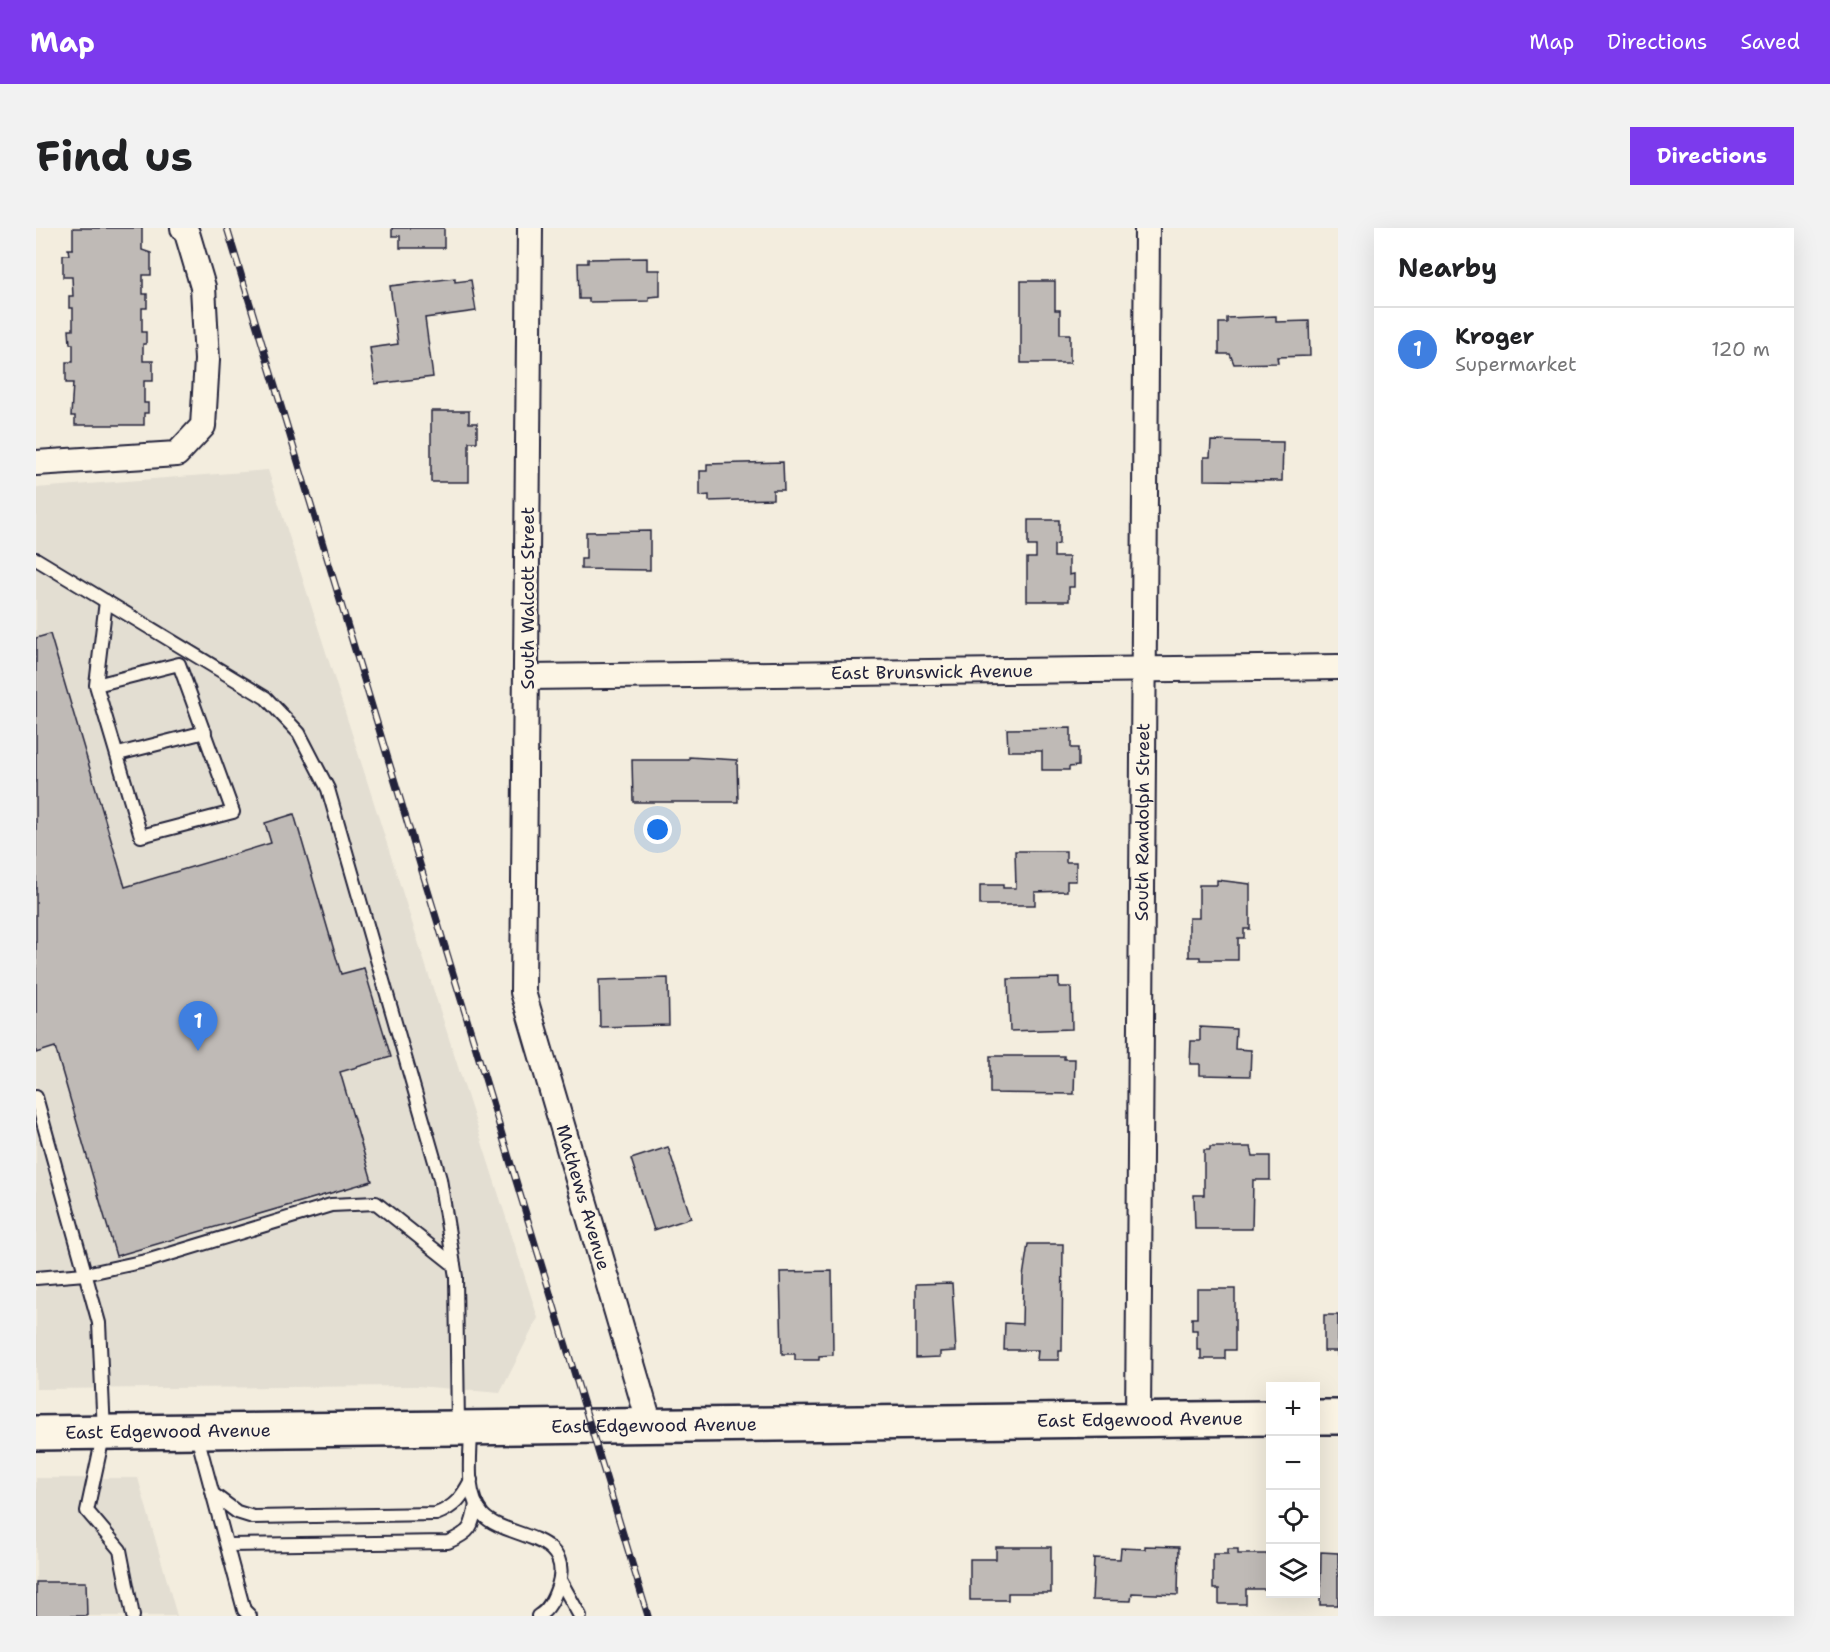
<!DOCTYPE html>
<meta charset="utf-8">
<style>
:root{--surface:#fff;--page:#f2f2f2;--text:#202124;--muted:#757577;--line:#e0e0e0;--accent:#7c3aed}
body{margin:0;font-family:"Shantell Sans",sans-serif;background:var(--page);color:var(--text)}
.controls{position:absolute;right:18px;bottom:18px;display:grid;overflow:hidden;border-radius:0px;box-shadow:0 6px 24px #0002}
.controls button{width:54px;height:54px;display:grid;place-items:center;padding:0;border:0;border-bottom:2px solid var(--line);background:var(--surface);color:var(--text);font:30px sans-serif}
.you{position:absolute;left:622px;top:602px;width:21px;height:21px;margin:-15px;border:4px solid #fff;border-radius:50%;background:#1a73e8;box-shadow:0 0 0 9px #1a73e833}
.badge{display:grid;place-items:center;width:39px;height:39px;border-radius:50%;background:var(--accent);color:#fff;font-size:20px;font-weight:700}
.pin{position:absolute;translate:-50% -50px;filter:drop-shadow(0 2px 3px #0008)}
.pin::after{content:'';position:absolute;top:32px;width:21px;height:18px;background:inherit;clip-path:polygon(0 0,100% 0,50% 100%)}
.list{margin:0;padding:0;list-style:none}
h2{display:flex;justify-content:space-between;align-items:center;height:78px;margin:0;padding:0 24px;font-size:26px}
h2 small{font-size:20px;font-weight:400;color:var(--muted)}
.list li{display:grid;grid-template-columns:39px 1fr auto;gap:18px;align-items:center;box-sizing:border-box;height:84px;padding:0 24px;border-top:2px solid var(--line)}
.list b{display:block;font-size:22px;white-space:nowrap}
.list p{margin:0;font-size:20px;white-space:nowrap;color:var(--muted)}
.list em{font-size:20px;font-style:normal;color:var(--muted)}
.icon{flex:none;width:33px;height:33px;fill:none;stroke:currentColor;stroke-width:2;stroke-linecap:round;stroke-linejoin:round}
.map{position:relative;flex:none;width:1302px;height:1388px;overflow:hidden;border-radius:0px}
header{display:flex;align-items:center;gap:36px;box-sizing:border-box;height:84px;padding:0 30px;background:var(--accent);color:#fff}
header strong{font-size:28px}
nav{display:flex;gap:33px;margin-inline-start:auto;font-size:21px}
.intro{display:flex;align-items:center;justify-content:space-between;box-sizing:border-box;height:144px;padding:0 36px}
h1{margin:0;font-size:42px}
.button{padding:15px 27px;border-radius:0px;background:var(--accent);color:#fff;font-size:21px;font-weight:700}
main{display:flex;gap:36px;padding:0 36px}
aside{flex:1;background:var(--surface);border-radius:0px;box-shadow:0 6px 24px #0002}
.map>svg:first-child{display:block}
</style>
<header>
<strong>Map</strong>
<nav><a>Map</a><a>Directions</a><a>Saved</a></nav>
</header>
<div class="intro"><h1>Find us</h1><a class="button">Directions</a></div>
<main>
<div class="map">
<svg width="1302" height="1388" viewBox="0 0 1302 1388">
<rect width="100%" height="100%" fill="#f3edde"/>
<filter id="ink" filterUnits="userSpaceOnUse"><feTurbulence type="fractalNoise" baseFrequency=".0167" numOctaves="2"/><feDisplacementMap in="SourceGraphic" scale="12" xChannelSelector="R" yChannelSelector="G"/><feConvolveMatrix kernelMatrix="1 2 1 2 8 2 1 2 1" color-interpolation-filters="sRGB"/></filter>
<g filter="url(#ink)">
<g fill="#e3ded2">
<path d="M232 242 502 1090 464 1165 381 1158 0 1161V260Z"/>
<path d="M0 1250H102L141 1388H0Z"/>
</g>
<g fill="#bfbab6" stroke="#22223b" stroke-width="1.5">
<path d="M37 0H106V22L115 25V47H107V66H111V80H106V104H110V116H107V133H117V153H108V175H112V185H108V197H39V188H35L37 155H30V134H37V116H34L33 102H37V80H33V68H37L36 49H27V27H33L32 21H37Z"/>
<path d="M356 0H408V20H364V8H356Z"/>
<path d="M611 30V42H624V68L613 69V73L553 74V71H543L542 35H552V31Z"/>
<path d="M419 50V54L435 52 440 83 389 90 397 149 339 156 334 120 362 116 354 58Z"/>
<path d="M985 53H1019V82H1024V106H1034V135H985Z"/>
<path d="M1240 88V94L1273 93 1274 128 1241 129 1242 135 1198 136 1194 126H1183V95H1191V90Z"/>
<path d="M395 183H433V195H441V214H433V254H395Z"/>
<path d="M1175 213 1247 214 1246 253 1168 252V229H1174Z"/>
<path d="M747 234 748 262H737V271L673 273V267L664 268V243H671V236Z"/>
<path d="M992 292H1023V316L1018 317V329H1033V347L1038 346V359H1033V373H991V330H1000V318H992Z"/>
<path d="M614 303V342L545 341V331H550V304Z"/>
<path d="M14 406 89 659 235 615 229 595 258 586 305 746 328 740 355 829 304 844 336 953 80 1028 19 819 0 825V410Z"/>
<path d="M1035 500V520H1042V538L1033 539V542H1006V523H972L971 501Z"/>
<path d="M653 529 701 532 702 574H597L596 532H653Z"/>
<path d="M979 623H1030V634H1040V653H1031V663L999 664V677H944V657H967V660H980Z"/>
<path d="M1181 652 1214 656V701H1208V710H1202V732H1164V729H1153V690H1163V657H1181Z"/>
<path d="M632 750 633 797 564 799 563 752Z"/>
<path d="M1023 750V759H1035L1036 801 974 803 972 751Z"/>
<path d="M1164 799 1200 801 1199 821 1215 822 1214 848 1164 847V836H1154L1155 813H1164Z"/>
<path d="M954 828H1028V831H1039L1038 866 954 865Z"/>
<path d="M632 919 655 990 618 1002 595 931Z"/>
<path d="M1174 919H1215L1217 928H1234V952H1217L1216 1001H1159L1158 967H1168V922H1174Z"/>
<path d="M992 1016H1027L1026 1123H1023V1132H1001L1002 1122H968L969 1095 986 1096 987 1049Z"/>
<path d="M796 1043 797 1127 783 1128V1132H759V1126H746L744 1044Z"/>
<path d="M916 1055 920 1123 904 1124V1129L880 1130V1056Z"/>
<path d="M1161 1061H1199V1122H1189V1131H1165V1122H1161V1102H1156V1090H1161Z"/>
<path d="M1288 1087H1302V1132L1301 1123H1288Z"/>
<path d="M1109 1318 1143 1319 1142 1367 1096 1365 1095 1373 1056 1372 1058 1330 1084 1331 1085 1320 1109 1321Z"/>
<path d="M960 1319H1015V1365H972V1372H934V1331H960Z"/>
<path d="M1192 1321H1202V1326H1234V1361H1210V1376H1183V1361H1177V1326H1192Z"/>
<path d="M1285 1324 1302 1325V1377H1284Z"/>
<path d="M0 1354H50L51 1388H0Z"/>
</g>
<g fill="none" stroke-linecap="round" stroke-linejoin="round">
<g stroke="#22223b" stroke-width="16">
<g id="lane">
<path d="M0 331 230 470 263 505 292 561 404 951 420 1049 422 1198"/>
<path d="M60 457 143 436 197 584 105 608 60 457 70 373"/>
<path d="M82 526 169 504"/>
<path d="M0 869 63 1095 68 1204 51 1283 84 1322 97 1388"/>
<path d="M0 1050 49 1046 114 1032 295 977 340 975 418 1037"/>
<path d="M435 1201C435 1227 428 1266 447 1287 469 1311 539 1304 522 1358 518 1370 513 1382 502 1388"/>
<path d="M160 1204 208 1382 214 1388"/>
<path d="M177 1266 201 1284 217 1289 400 1286C419 1279 426 1269 435 1252"/>
<path d="M191 1317 412 1314C435 1304 436 1300 440 1276"/>
<path d="M524 1352 544 1388"/>
</g>
</g>
<g stroke="#22223b" stroke-width="28">
<g id="street">
<path id="s1" d="M494 0 487 764 614 1197"/>
<path d="M0 235 141 226 167 198 171 132 167 59 151 5 147 0"/>
<path id="s2" d="M491 449 1302 439"/>
<path id="s3" d="M1102 1190 1111 0"/>
</g>
</g>
<g stroke="#22223b" stroke-width="38">
<g id="secondary">
<path d="M1280 1189H1302"/>
<path id="s4" d="M0 1205 1234 1190"/>
</g>
</g>
<use href="#lane" stroke="#fcf5e5" stroke-width="12"/>
<use href="#street" stroke="#fcf5e5" stroke-width="24"/>
<use href="#secondary" stroke="#fcf5e5" stroke-width="33"/>
<g stroke="#22223b" stroke-width="7">
<path id="rail" d="M191 0 612 1388"/>
</g>
<use href="#rail" stroke="#fcf5e5" stroke-width="4.5" stroke-dasharray="14" stroke-linecap="butt"/>
</g>
</g>
<g text-anchor="middle" dominant-baseline="central" stroke-width="6" stroke-linejoin="round" paint-order="stroke">
<g font-size="18" fill="#22223b" stroke="#fcf5e5">
<text transform="translate(492 370) rotate(-90)">South Walcott Street</text>
<text stroke="none"><textPath href="#s2" startOffset="405">East Brunswick Avenue</textPath></text>
<text stroke="none"><textPath href="#s3" startOffset="596">South Randolph Street</textPath></text>
<text stroke="none"><textPath href="#s1" startOffset="978">Mathews Avenue</textPath></text>
<text stroke="none"><textPath href="#s4" startOffset="1104">East Edgewood Avenue</textPath></text>
<text stroke="none"><textPath href="#s4" startOffset="618">East Edgewood Avenue</textPath></text>
<text stroke="none"><textPath href="#s4" startOffset="132">East Edgewood Avenue</textPath></text>
</g>
</g>
</svg>
<div class="controls">
<button>+</button>
<button>−</button>
<button><svg class="icon" aria-label="locate" viewBox="0 0 24 24"><circle cx="12" cy="12" r="6"/><path d="M12 2v4M12 18v4M2 12h4M18 12h4"/></svg></button>
<button><svg class="icon" aria-label="layers" viewBox="0 0 24 24"><path d="M12 4l9 5-9 5-9-5zM3 14l9 5 9-5"/></svg></button>
</div>
<div class="you"></div>
<div class="pin badge" style="left:162px;top:823px;background:#3f7fe0">1</div>
</div>
<aside>
<h2>Nearby<small></small></h2>
<ul class="list">
<li><span class="badge" style="background:#3f7fe0">1</span><div><b>Kroger</b><p>Supermarket</p></div><em>120 m</em></li>
</ul>
</aside>
</main>
